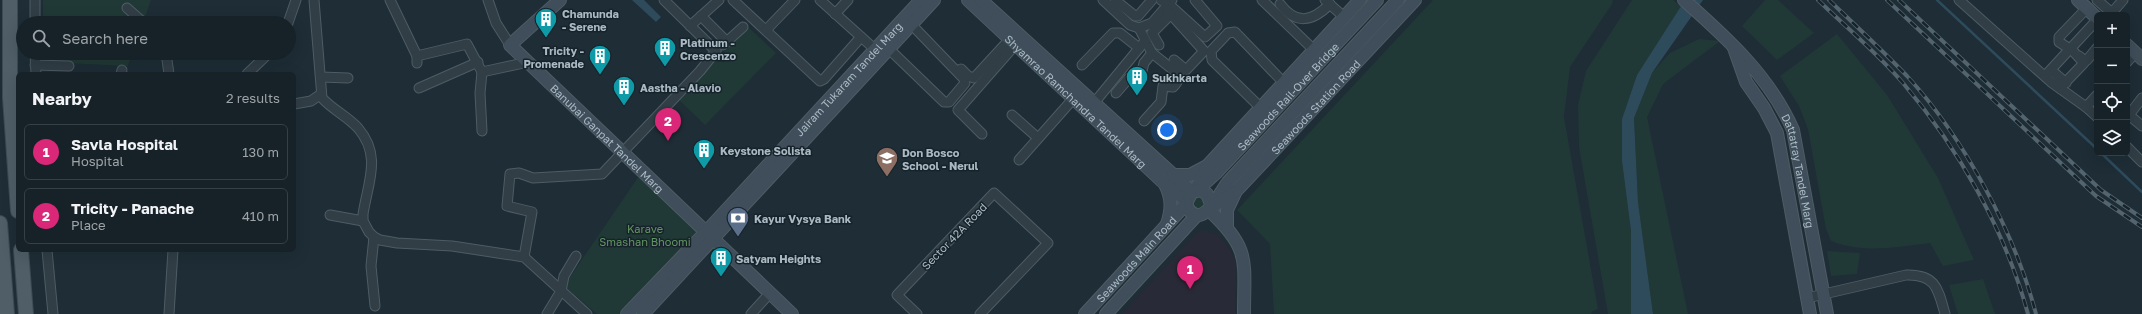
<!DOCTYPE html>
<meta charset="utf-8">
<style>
:root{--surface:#162228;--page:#1f2a30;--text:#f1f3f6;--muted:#9ea4a8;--line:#353f45;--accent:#db2777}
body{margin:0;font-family:"Golos Text",sans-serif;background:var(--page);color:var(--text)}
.controls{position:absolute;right:12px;top:12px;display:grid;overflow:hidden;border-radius:6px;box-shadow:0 4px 16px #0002}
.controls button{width:36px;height:36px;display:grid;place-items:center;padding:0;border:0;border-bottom:1px solid var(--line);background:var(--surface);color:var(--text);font:20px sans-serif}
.you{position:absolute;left:1167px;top:130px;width:14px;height:14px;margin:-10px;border:3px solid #fff;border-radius:50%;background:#1a73e8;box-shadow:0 0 0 6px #1a73e833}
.badge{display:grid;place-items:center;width:26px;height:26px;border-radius:50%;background:var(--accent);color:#fff;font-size:13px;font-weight:700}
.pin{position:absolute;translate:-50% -33px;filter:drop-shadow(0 1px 2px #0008)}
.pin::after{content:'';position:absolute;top:21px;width:14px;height:12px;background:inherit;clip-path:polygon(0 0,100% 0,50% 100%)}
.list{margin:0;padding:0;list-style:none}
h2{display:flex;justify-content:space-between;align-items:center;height:52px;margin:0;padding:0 16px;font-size:17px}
h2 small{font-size:13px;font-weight:400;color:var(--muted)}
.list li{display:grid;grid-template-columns:26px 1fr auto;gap:12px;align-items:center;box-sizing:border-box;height:56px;margin:0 8px 8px;padding:0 8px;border:1px solid var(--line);border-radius:6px}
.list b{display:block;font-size:15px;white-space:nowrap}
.list p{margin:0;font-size:13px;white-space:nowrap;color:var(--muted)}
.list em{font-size:13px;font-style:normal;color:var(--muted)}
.icon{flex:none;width:22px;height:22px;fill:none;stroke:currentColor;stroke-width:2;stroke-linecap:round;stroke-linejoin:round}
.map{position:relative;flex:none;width:2142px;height:314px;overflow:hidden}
.search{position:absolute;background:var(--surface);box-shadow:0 4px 16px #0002;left:16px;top:16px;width:280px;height:44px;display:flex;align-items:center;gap:10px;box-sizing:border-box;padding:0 14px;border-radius:22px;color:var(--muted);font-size:15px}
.panel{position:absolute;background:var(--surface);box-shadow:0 4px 16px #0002;left:16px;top:72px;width:280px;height:180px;border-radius:6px}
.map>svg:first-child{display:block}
</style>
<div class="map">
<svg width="2142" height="314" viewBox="0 0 2142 314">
<rect width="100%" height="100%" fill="#1e2d36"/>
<path fill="#292a37" d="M1200 231H1206L1217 235 1226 244 1232 253 1236 264 1235 314H1122L1194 236Z"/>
<g fill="#213936">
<path d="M43 0H151L143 23H43Z"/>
<path d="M1433 0H1613L1612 4 1570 67 1564 117 1598 309 1591 312 1592 314H1274L1270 244 1237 210Z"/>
<path d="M1632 0H1673L1681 7 1637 75 1622 119V161L1631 231V314H1608L1579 147 1578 105 1586 71Z"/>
<path d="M1765 0H1778L1814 33 1777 60 1742 26Z"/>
<path d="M748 27 776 53 705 125 678 99Z"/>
<path d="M1837 34 1887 95 1938 178 1974 260 1943 266 1930 243C1897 247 1863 254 1831 241L1826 229 1808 129 1799 106 1780 76Z"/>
<path d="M1699 39 1720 41 1663 84 1647 117 1688 314H1653L1638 202 1634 118 1652 73 1670 53Z"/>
<path d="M43 53H132L128 66 43 62Z"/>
<path d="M639 176 699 233 624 314H597L564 286Z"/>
<circle cx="1199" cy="203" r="6"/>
<path d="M1827 251 1860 253 1857 274 1831 276Z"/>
<path d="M1983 279 1995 314H1958L1949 285Z"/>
</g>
<g fill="#2e4b5c">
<path d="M632 0H644L661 17 656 22Z"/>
<path d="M1685 0H1703L1652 73 1634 118 1638 202 1653 314H1631V231L1622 161V119L1637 75Z"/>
</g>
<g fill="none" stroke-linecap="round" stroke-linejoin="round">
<g stroke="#2e4b5c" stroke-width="2.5">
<path d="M1937 0 2097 149"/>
<path d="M2101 153 2142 192"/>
</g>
<g stroke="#4e5c65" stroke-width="11">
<g id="street">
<path d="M35 0V23"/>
<path d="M314 0 322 98C333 110 347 116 358 128 382 156 368 182 363 214V221L369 232 374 237 380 240 397 243 452 246 524 257 587 314"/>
<path d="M390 0 417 56V63"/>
<path d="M488 0 496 23 510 45"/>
<path d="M733 0 820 81 824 79 861 37"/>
<path d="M820 0 879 53"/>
<path d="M1103 0 1130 25 1139 28 1152 23 1172 0"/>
<path d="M1115 0 1135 16H1138L1152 0"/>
<path d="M1161 0 1173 8 1205 37 1217 26 1195 0"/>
<path d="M1262 0 1314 50"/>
<path d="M1325 0 1344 17"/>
<path d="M1959 0 2051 82 2086 107 2097 117"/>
<path d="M2097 0 2112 13"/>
<path d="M1280 4C1296 25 1312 22 1330 4"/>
<path d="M127 8 144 23"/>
<path d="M2087 8 2059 37V42L2070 49 2097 20"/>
<path d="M1167 10 1204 51 1186 70 1174 60"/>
<path d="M835 14 848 0"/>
<path d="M2110 15 2123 0"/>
<path d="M701 16 727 42"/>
<path d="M288 23 296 0"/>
<path d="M690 26 719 0"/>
<path d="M1139 28 1152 53 1177 73C1179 79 1178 82 1173 87L1163 86 1161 102 1144 121"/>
<path d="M766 30 795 0"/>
<path d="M723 45 743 27"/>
<path d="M1159 45 1152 33 1171 14"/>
<path d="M888 48 944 102H949L965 83 964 79 911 24"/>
<path d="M35 53 36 74"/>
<path d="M166 53 169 74"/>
<path d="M417 56 467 44 482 72 528 62"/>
<path d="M2079 56 2085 61 2087 60 2097 48"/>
<path d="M2127 62 2135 53"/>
<path d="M35 65 69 66"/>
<path d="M1082 65 1113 33H1120L1139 48"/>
<path d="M961 69 968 76 974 78 1009 40"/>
<path d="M2051 70 2066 83"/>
<path d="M482 72 480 93 482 131"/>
<path d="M121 74 122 70"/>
<path d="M247 74 269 53"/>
<path d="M2045 76 2068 51 2072 50 2084 63 2060 88"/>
<path d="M321 77 348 78"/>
<path d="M419 88 478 62"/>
<path d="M1116 93 1129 78 1141 75 1144 63 1152 53"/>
<path d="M2142 98 2129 115 2142 126"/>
<path d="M1094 103 1145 41"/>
<path d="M294 104 311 101 321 94"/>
<path d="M2086 107 2097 95"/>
<path d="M1261 108 1212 60 1211 51 1228 33 1235 32 1284 83"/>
<path d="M1012 115 1038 138"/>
<path d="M982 134 958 110 1015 45"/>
<path d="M2127 147 2142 162"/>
<path d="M1019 160 1073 99"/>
<path d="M330 215 363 221"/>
<path d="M374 237 371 266 375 306"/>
<path d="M47 250 53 314"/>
<path d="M524 257 532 212 507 206 510 174 519 173 533 178 602 174 700 71 716 51 664 0"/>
<path d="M1807 298 1906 275C1936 274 1938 289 1945 314"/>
<path d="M169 314 173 250"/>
<path d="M547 314 561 291 564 276 576 256"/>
<path d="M751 314 770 293"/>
<path d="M917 314 897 295 994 193 1048 243 980 314"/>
</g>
</g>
<g stroke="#4e5c65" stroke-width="14">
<g id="secondary">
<path id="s1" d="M560 0 510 45 792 314"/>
<path id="s2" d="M968 0 1164 183 1187 201"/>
<path d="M981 0 1192 192"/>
<path id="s3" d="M1684 0C1727 38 1770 77 1793 130L1827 314"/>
<path d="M2078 0 2097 18"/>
<path d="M2127 45 2142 59"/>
<path d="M1734 48 1746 82 1764 108 1777 133 1810 314"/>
<path d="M1173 175H1190L1207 166"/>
<path d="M1165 184C1172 198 1172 209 1167 224"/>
<path d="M1197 187 1209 164 1360 0"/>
<path id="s4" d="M1196 191 1217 172 1377 0"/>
<path d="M1211 204 1207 194 1200 190 1192 192 1187 201C1186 206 1188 211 1194 214 1207 221 1221 191 1228 182L1398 0"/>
<path id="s5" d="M1215 205 1237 190 1415 0"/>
<path d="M1209 210C1251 249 1244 260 1244 314"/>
<path d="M1227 227V210L1235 193"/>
<path id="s6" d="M627 314 706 232 921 0"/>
<path d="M643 314 934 0"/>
<path id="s7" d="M1085 314 1186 204"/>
<path d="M1106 314 1197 215"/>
</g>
</g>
<g stroke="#3d4a53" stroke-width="16">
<g id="primary">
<path d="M10 0V98L18 211"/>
<path d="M0 223 7 314"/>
<path d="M21 250 26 314"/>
</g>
</g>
<use href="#street" stroke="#313e46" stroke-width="9"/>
<use href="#secondary" stroke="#3f4e5a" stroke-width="12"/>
<use href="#primary" stroke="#4f5e67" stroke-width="14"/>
<g stroke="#53646e" stroke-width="4">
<g id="rail">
<path d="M1818 0C1846 27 1877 53 1903 83 1959 149 2005 230 2028 314"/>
<path d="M1829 0C1855 25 1882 50 1907 76 1964 138 2015 233 2036 314"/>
<path d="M1887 0 2096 196 2142 227"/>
<path d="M1899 0 2101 190 2142 218"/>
</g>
</g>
<use href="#rail" stroke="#17232a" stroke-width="2.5" stroke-dasharray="8" stroke-linecap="butt"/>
</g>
<defs>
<g id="building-pin" transform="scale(1.15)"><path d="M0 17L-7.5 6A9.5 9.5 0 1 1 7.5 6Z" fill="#0f9aa8" stroke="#17232a"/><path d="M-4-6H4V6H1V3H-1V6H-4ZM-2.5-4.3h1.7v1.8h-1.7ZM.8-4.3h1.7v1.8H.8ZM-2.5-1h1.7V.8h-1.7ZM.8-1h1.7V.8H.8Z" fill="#fff"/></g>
<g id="school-pin" transform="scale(1.15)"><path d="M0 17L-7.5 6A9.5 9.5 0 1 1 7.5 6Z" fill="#8d6e63" stroke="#17232a"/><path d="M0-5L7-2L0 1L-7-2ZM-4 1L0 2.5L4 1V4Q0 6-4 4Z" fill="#fff"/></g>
<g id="bank-pin" transform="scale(1.15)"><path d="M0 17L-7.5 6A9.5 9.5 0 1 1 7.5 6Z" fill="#5c6f8a" stroke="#17232a"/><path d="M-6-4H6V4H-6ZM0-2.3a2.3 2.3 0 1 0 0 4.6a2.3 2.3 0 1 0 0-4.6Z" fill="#fff"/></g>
</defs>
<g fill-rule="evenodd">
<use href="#building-pin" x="546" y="19"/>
<use href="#building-pin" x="665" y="48"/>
<use href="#building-pin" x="600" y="56"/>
<use href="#building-pin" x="1137" y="77"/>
<use href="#building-pin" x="624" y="87"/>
<use href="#building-pin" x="704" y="150"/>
<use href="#school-pin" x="887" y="158"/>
<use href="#bank-pin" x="738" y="218"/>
<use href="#building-pin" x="721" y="258"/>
</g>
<g text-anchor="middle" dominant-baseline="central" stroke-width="3" stroke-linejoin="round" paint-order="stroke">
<g font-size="11" font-weight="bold" fill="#aabac4" stroke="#17232a" text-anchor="start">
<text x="562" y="13">Chamunda<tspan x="562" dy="13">- Serene</tspan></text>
<text x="680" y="42">Platinum -<tspan x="680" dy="13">Crescenzo</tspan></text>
<text x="584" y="50" text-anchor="end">Tricity -<tspan x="584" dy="13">Promenade</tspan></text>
<text x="1152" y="77">Sukhkarta</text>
<text x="640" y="87">Aastha - Alavio</text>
<text x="720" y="150">Keystone Solista</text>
<text x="902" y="152">Don Bosco<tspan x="902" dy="13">School - Nerul</tspan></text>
<text x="754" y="218">Kayur Vysya Bank</text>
<text x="736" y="258">Satyam Heights</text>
</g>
<g font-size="11" fill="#aabac4" stroke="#17232a">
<text stroke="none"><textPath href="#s6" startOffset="323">Jairam Tukaram Tandel Marg</textPath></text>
<text stroke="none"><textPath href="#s4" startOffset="132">Seawoods Rail-Over Bridge</textPath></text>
<text stroke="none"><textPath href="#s2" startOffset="148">Shyamrao Ramchandra Tandel Marg</textPath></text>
<text stroke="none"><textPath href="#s5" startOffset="141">Seawoods Station Road</textPath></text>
<text stroke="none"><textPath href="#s1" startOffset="202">Banubai Ganpat Tandel Marg</textPath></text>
<text stroke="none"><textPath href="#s3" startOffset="212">Dattatray Tandel Marg</textPath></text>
<text transform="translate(954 236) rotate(-46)">Sector 42A Road</text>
<text stroke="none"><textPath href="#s7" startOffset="75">Seawoods Main Road</textPath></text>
</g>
<g font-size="11" fill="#629463" stroke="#17232a">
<text x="645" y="228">Karave<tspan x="645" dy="13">Smashan Bhoomi</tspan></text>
</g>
</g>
</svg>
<div class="controls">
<button>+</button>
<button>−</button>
<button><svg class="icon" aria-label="locate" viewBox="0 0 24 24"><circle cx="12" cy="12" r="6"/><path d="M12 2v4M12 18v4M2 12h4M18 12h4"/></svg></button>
<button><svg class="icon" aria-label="layers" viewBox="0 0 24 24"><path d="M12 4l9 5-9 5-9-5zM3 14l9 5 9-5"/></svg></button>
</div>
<div class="you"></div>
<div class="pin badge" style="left:1190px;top:289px">1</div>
<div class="pin badge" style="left:668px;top:141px">2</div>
<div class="search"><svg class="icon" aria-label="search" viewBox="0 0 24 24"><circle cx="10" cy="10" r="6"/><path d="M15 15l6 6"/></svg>Search here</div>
<section class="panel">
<h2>Nearby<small>2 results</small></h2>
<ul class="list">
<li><span class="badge">1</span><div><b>Savla Hospital</b><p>Hospital</p></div><em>130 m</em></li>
<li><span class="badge">2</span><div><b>Tricity - Panache</b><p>Place</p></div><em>410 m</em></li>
</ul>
</section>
</div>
